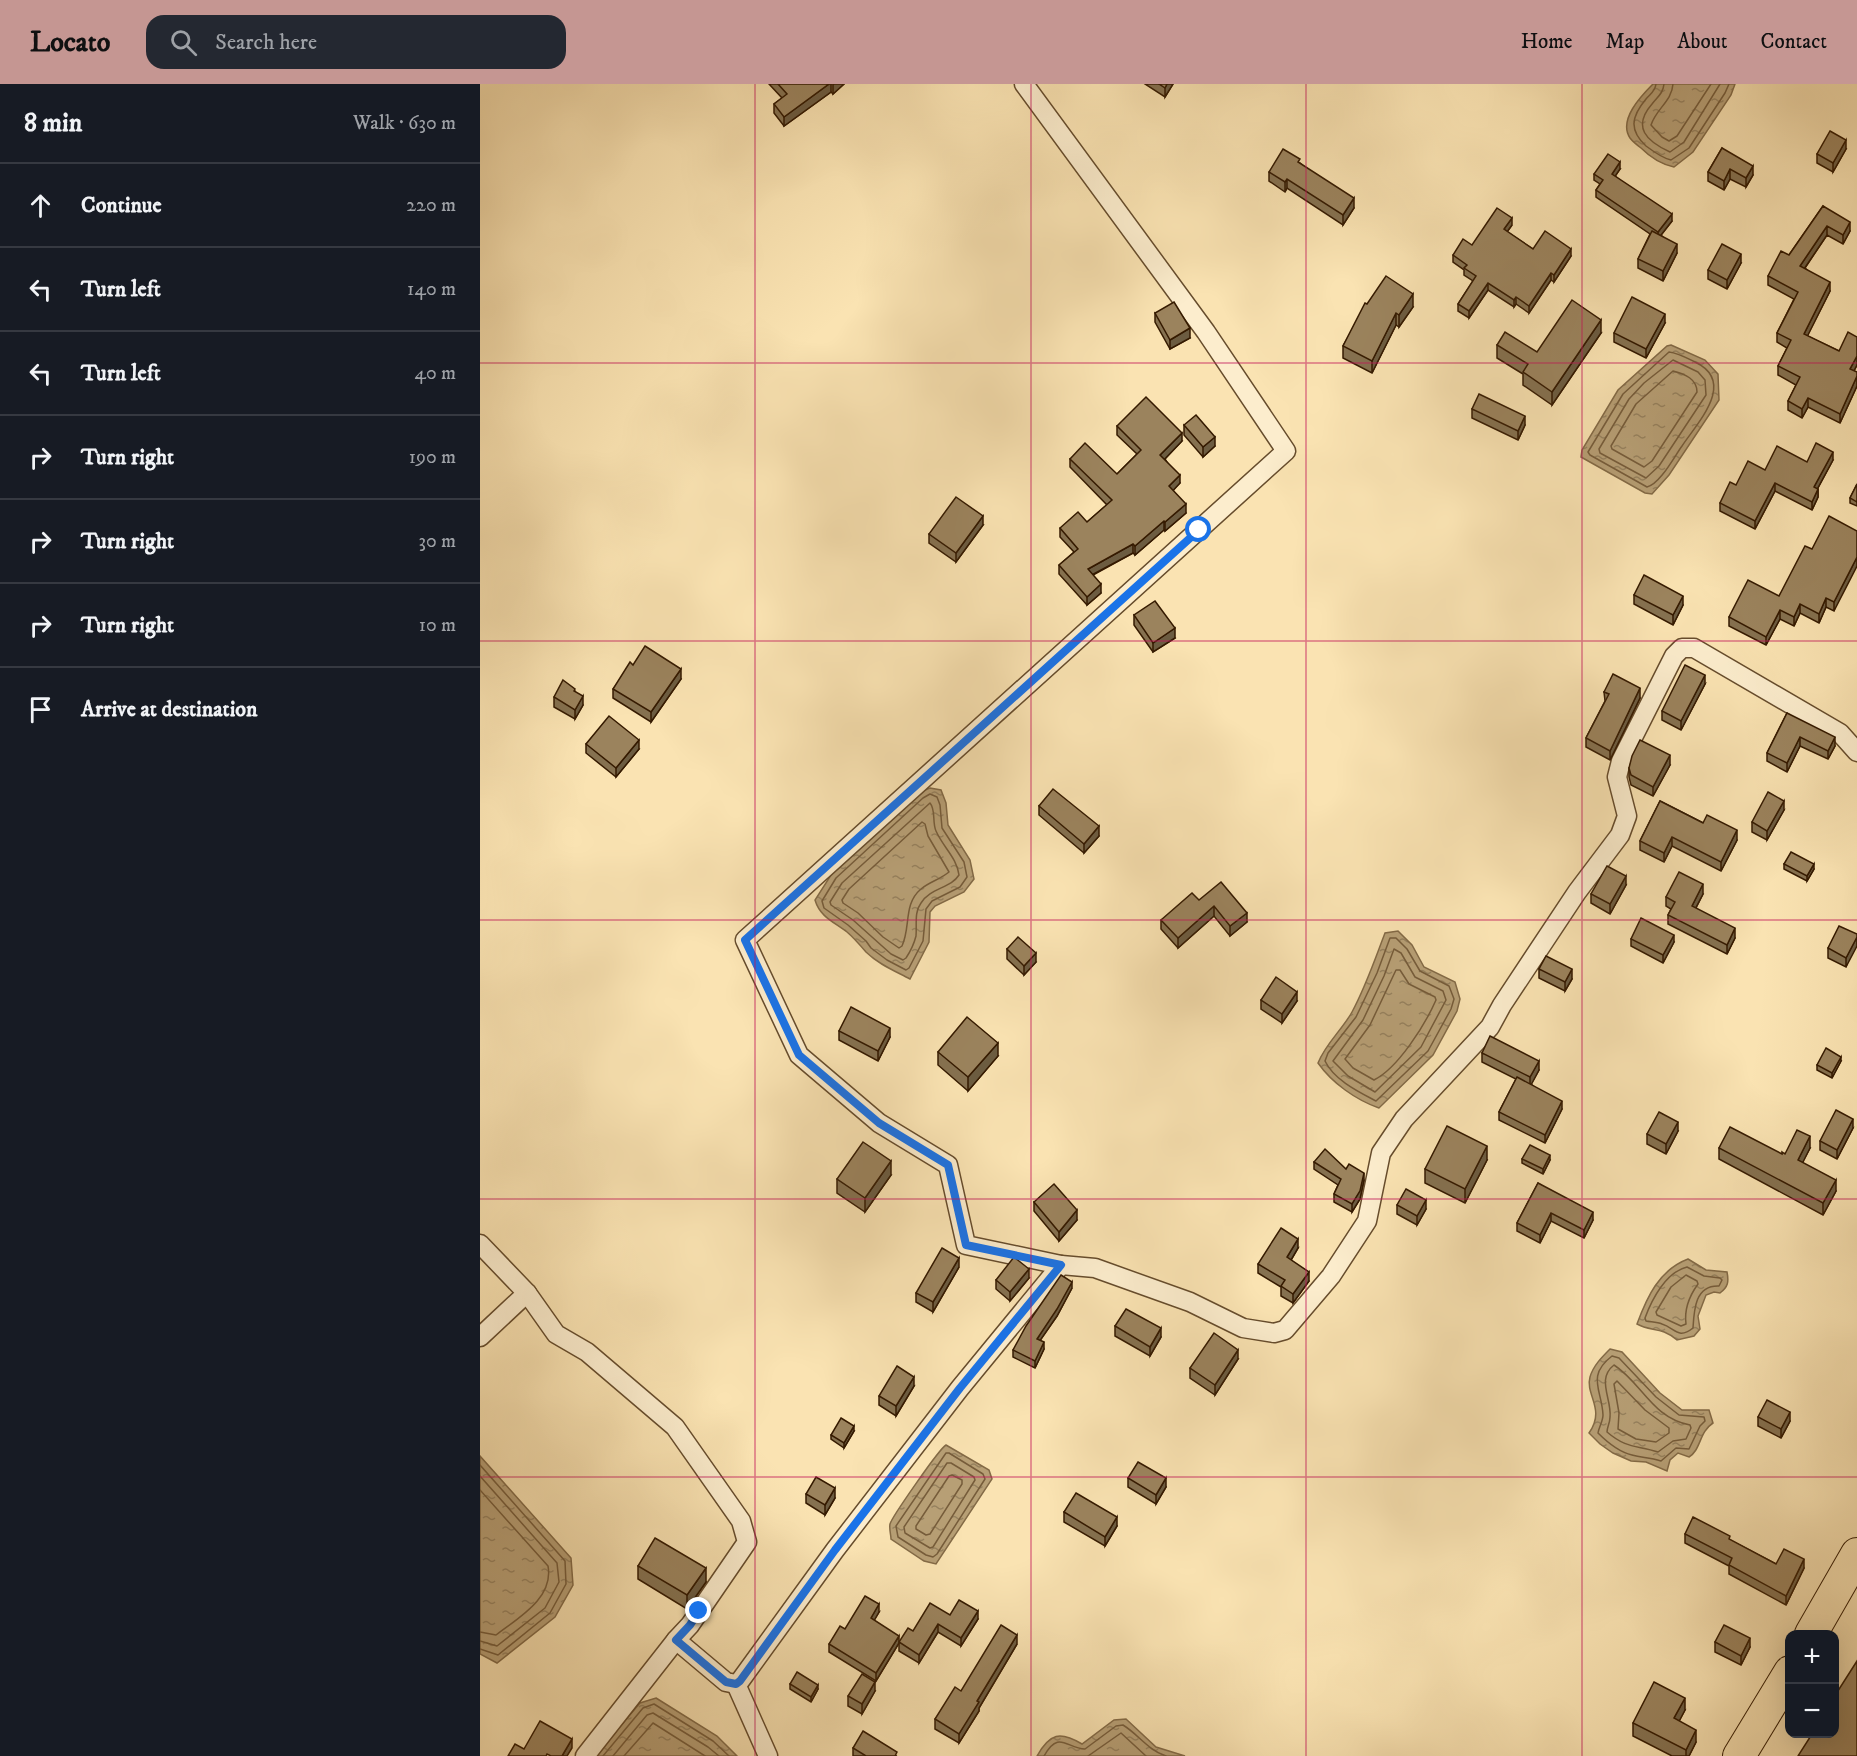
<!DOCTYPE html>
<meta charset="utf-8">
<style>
:root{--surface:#171b24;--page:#242831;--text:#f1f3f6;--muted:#9ea1a6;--line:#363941;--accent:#c59692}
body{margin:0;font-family:"IM FELL DW Pica",serif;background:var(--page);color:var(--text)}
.controls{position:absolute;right:18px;bottom:18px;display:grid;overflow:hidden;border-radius:12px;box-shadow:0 6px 24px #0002}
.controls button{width:54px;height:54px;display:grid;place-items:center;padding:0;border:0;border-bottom:2px solid var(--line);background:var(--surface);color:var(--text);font:30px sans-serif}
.stop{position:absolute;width:18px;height:18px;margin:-14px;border:4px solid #1a73e8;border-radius:50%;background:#fff}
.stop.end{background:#1a73e8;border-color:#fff;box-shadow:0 2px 6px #0008}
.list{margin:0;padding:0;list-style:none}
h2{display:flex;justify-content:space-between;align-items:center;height:78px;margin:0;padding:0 24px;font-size:26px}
h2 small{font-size:20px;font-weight:400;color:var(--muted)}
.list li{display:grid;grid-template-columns:39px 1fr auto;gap:18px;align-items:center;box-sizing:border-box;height:84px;padding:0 24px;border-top:2px solid var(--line)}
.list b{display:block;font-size:22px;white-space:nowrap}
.list em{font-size:20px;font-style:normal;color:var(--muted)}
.icon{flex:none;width:33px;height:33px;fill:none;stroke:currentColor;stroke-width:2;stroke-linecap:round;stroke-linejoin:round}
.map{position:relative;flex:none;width:1377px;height:1672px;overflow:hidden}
header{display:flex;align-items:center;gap:36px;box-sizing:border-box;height:84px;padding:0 30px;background:var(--accent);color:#111}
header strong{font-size:28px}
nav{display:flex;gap:33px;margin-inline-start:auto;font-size:21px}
.search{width:420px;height:54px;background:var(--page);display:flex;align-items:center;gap:15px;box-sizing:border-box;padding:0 21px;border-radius:18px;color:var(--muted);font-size:22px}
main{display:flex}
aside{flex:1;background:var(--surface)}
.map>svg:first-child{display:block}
</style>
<header>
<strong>Locato</strong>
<div class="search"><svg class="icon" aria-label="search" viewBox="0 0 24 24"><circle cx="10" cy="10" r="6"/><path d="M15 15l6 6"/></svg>Search here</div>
<nav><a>Home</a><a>Map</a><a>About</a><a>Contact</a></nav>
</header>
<main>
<aside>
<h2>8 min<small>Walk · 630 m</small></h2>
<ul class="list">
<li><svg class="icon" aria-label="ahead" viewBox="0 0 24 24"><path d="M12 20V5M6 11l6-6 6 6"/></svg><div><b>Continue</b></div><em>220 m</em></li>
<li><svg class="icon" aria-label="left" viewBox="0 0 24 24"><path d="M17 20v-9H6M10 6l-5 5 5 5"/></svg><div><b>Turn left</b></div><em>140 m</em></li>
<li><svg class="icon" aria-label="left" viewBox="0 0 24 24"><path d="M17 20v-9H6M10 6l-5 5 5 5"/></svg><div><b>Turn left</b></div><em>40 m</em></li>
<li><svg class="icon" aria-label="right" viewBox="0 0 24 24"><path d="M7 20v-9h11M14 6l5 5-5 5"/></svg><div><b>Turn right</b></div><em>190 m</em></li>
<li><svg class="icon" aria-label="right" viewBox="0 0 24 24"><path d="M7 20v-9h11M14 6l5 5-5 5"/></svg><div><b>Turn right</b></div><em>30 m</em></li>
<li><svg class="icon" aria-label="right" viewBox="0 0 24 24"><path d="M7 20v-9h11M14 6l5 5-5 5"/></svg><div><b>Turn right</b></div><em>10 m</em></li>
<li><svg class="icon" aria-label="arrive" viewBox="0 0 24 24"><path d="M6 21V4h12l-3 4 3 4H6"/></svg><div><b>Arrive at destination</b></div></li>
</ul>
</aside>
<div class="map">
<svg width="1377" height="1672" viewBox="0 0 1377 1672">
<defs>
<pattern id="water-ripples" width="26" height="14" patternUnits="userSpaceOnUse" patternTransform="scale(1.5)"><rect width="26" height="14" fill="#b79f75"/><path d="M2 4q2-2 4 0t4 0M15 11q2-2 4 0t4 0" fill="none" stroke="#96815e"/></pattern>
</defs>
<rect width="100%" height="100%" fill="#fae3b2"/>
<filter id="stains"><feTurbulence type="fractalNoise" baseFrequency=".00333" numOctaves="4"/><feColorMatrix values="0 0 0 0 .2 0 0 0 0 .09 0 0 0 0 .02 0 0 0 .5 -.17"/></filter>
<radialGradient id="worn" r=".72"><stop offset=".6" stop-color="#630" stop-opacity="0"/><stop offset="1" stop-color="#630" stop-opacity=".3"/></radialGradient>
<g fill="url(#water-ripples)" stroke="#836a46" stroke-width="1.5">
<path d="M1173 0H1255L1251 11 1213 68 1194 83C1180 80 1171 74 1161 64 1157 61 1153 58 1150 54 1138 36 1161 12 1173 0Z"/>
<path d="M1191 261 1225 276 1238 290 1239 316 1189 391 1172 410 1165 409 1101 373 1102 366 1138 306 1187 262Z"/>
<path d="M450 704 461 706 466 719 468 741 490 776 494 795 484 808 455 822 450 828 449 858 430 895C415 887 398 880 386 868 380 861 374 854 367 848 354 838 340 833 335 816L351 791 440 708Z"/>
<path d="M918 847 932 861 944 883 975 898 980 915 977 927 953 971 899 1024C876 1016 852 999 838 979 846 959 862 946 872 928 886 902 895 875 905 849Z"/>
<path d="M1208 1175 1226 1186 1247 1188C1249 1198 1248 1203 1240 1209L1234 1208 1226 1211 1218 1232 1220 1245 1214 1252 1197 1256C1181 1242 1171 1248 1157 1240 1167 1213 1179 1186 1208 1175Z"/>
<path d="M1130 1265 1142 1268 1180 1309 1202 1326H1229L1233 1339C1219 1348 1221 1366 1209 1373L1198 1369 1190 1376 1187 1387 1166 1378 1151 1377 1133 1369 1120 1360 1109 1349C1126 1325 1105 1311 1110 1293 1113 1282 1122 1273 1130 1265Z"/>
<path d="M466 1361 509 1386 512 1395 456 1480 444 1477 411 1455C411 1451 409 1445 410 1440 412 1433 459 1365 466 1361Z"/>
<path d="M0 1372 91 1474 93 1501 75 1533 17 1579 0 1570Z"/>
<path d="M176 1614 237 1652 257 1672H115L160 1619Z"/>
<path d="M646 1635 676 1663 705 1672H557C570 1649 580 1647 602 1660L634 1636Z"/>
</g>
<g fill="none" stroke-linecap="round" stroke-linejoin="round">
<g stroke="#765c3a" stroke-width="1.5">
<path d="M1176 0C1175 8 1170 10 1166 15 1151 33 1149 46 1166 62 1174 68 1182 74 1191 76L1209 64 1245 9 1249 0"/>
<path d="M1184 0C1183 10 1177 13 1172 20 1152 43 1166 57 1190 68L1204 58 1240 0"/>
<path d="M1193 0C1192 17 1176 25 1171 41L1182 53 1189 57 1197 52 1231 0"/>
<path d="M1189 268C1198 269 1207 274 1215 278 1257 298 1218 338 1202 362 1194 373 1180 400 1167 403L1110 371 1108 368 1143 310Z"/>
<path d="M1193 276 1218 288 1225 296 1226 311 1179 382 1166 394 1120 369 1119 365 1149 315 1164 299Z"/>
<path d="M1193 287C1205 290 1217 295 1217 308L1172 377 1164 383 1132 365 1131 362 1156 320Z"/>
<path d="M450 710 457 713 460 721 462 744 484 778 487 793 480 803 452 817 446 825 443 857 429 884 426 886 407 876 391 864 386 857 368 841 344 824 342 817 356 794 443 714Z"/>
<path d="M450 719C456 726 452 738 456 747 463 763 477 774 479 791 471 804 450 804 441 819 434 828 437 841 436 852 434 860 430 868 426 874L423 876 411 870 373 836 351 821 350 818 362 799Z"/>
<path d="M442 738 445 740 448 752 469 788C461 795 449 798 441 805 423 820 431 843 422 862L419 864 403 853 378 829 363 819 362 816 369 805Z"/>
<path d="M910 854H916L927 865 940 887 969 902 974 915 971 925 948 967 896 1017C879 1008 854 996 845 977L848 969 876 933 897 889Z"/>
<path d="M914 865 921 869 935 893 963 907 966 916 941 963 895 1008 868 992 853 977 883 936 904 892Z"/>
<path d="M916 886H920L929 900 955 913 956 916C945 941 918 984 894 996L873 984 865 975 890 941Z"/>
<path d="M1207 1183 1224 1192 1240 1194 1242 1196 1239 1202C1215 1201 1214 1226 1213 1244 1198 1256 1195 1244 1182 1240 1177 1238 1171 1238 1166 1237L1165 1234C1172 1215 1186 1188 1207 1183Z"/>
<path d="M1206 1191 1217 1197 1218 1200C1210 1211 1204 1225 1206 1240L1201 1242 1177 1231 1176 1228 1191 1203Z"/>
<path d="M1132 1272 1139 1274 1176 1313 1199 1331 1224 1333 1225 1337 1220 1342 1209 1365 1196 1364 1181 1377C1169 1373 1162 1374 1152 1371 1139 1368 1127 1358 1118 1349 1119 1343 1123 1337 1123 1331 1122 1306 1106 1292 1132 1272Z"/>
<path d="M1134 1281C1162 1299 1172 1334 1210 1341L1211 1344 1206 1355 1193 1357 1178 1368C1156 1361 1147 1365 1127 1348 1127 1343 1130 1339 1130 1333 1132 1315 1116 1295 1134 1281Z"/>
<path d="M1137 1297 1165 1326 1189 1344V1349L1176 1358 1156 1355 1138 1345 1139 1329 1134 1300Z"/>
<path d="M466 1369H469L503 1390 505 1395 457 1470 453 1473 446 1471 418 1453 416 1442Z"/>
<path d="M467 1379H471L494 1393 495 1396 453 1463 450 1464 425 1449 424 1443Z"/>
<path d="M0 1381 85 1477 86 1500 70 1529 18 1571 0 1565"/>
<path d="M472 1391 482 1396V1400L450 1450 446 1451 436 1445V1442L469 1392Z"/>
<path d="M0 1392 77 1479 79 1498 65 1524 17 1562 0 1557"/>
<path d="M0 1406 68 1482C74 1514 38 1534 16 1551L0 1548"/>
<path d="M123 1672 163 1624 174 1620 233 1657 249 1672"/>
<path d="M133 1672 167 1631 173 1629 228 1663 239 1672"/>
<path d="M144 1672 173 1639 225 1672"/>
<path d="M564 1672C579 1645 587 1665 605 1665L636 1642 643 1641C659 1651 668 1666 686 1672"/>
<path d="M608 1672 641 1649 666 1672"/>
</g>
<g stroke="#664c2c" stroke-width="21">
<g id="street">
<path d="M544 0 726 248 806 367 265 856 319 971 399 1039 468 1081 486 1161 581 1181"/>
<path d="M0 1160 47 1209 76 1250 107 1268 195 1343 261 1437 267 1458 210 1541 196 1556 105 1672"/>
<path d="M0 1253 47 1209"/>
<path d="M196 1556 246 1598 256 1600 260 1597 355 1466 480 1304 581 1181 615 1184 710 1218 763 1244 794 1249 805 1246 851 1192 887 1137 901 1069 924 1035 1010 943 1022 921 1097 808 1140 751 1147 732 1137 693 1141 677 1194 572 1202 564H1214L1360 649 1377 668"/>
<path d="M256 1600 288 1672"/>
</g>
</g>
<g stroke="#351a00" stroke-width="34">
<g id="highway">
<path d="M1331 1550 1377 1470"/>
<path d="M1259 1672 1310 1588"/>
</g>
</g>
<use href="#street" stroke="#fcedcd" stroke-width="18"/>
<use href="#highway" stroke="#fae3b2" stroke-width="32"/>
</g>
<g fill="#857150" stroke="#351a00" stroke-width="1.5">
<path d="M289 0H364L353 10 351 8 304 42 294 29V20L302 14Z"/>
<path d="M665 0H693L685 13Z"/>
<path d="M1242 64 1273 91 1266 103 1250 95 1244 106 1228 97V88Z"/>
<path d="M1366 65 1353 88 1337 79V70Z"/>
<path d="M820 79 874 124 863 141 807 104 805 108 789 97V88Z"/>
<path d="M1140 85 1135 92 1192 137 1181 151 1197 169 1183 197 1158 184V175L1170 150 1116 113V106L1120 100 1114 96V90Z"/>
<path d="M1343 122 1370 147 1363 160 1347 151 1325 184 1350 207 1327 252 1359 267 1377 253V281L1374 287 1377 288V302L1360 339 1328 323 1322 334 1308 326V317L1316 301 1298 291V282L1307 264 1297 258V249L1314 215 1288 201V192L1309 171Z"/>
<path d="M1032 141 1027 148 1053 165 1091 172 1074 198 1071 196 1049 229 1036 220 1034 223 1008 206 989 234 978 227V220L993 197 984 191V186L973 178V171Z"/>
<path d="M1261 179 1247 205 1228 195V186Z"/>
<path d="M887 220 933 223 919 243 916 241 892 289 863 274V262Z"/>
<path d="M675 229 710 254 690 265 675 238Z"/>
<path d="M1185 239 1166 274 1134 258V249Z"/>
<path d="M1121 249 1072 321 1043 301V290L1017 274V261L1057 268Z"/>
<path d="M992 325 1045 341 1038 356 992 334Z"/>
<path d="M704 341 735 362 723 373 704 351Z"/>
<path d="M637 342 702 357 685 375 700 399 693 406 706 429 685 447 684 446 655 471 653 469 613 491 621 509 607 521 579 490V481L594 468 580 453V444L607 438 627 421 590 383V375L637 390 657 370 637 351Z"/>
<path d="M1353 376 1338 404V413L1332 426 1295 407 1275 445 1240 427V419L1256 401 1285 386 1327 378Z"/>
<path d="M1377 400V422L1370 419V414Z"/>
<path d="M503 441 476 478 449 459V450Z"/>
<path d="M1377 447 1354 527 1346 523 1339 539 1320 529 1314 542 1300 535 1286 561 1249 542V533L1299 512 1332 465Z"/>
<path d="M1154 511 1203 521 1193 541 1154 520Z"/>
<path d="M654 531 695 554 673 568 654 541Z"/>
<path d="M153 581 201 595 171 638 133 614V605Z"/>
<path d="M1225 600 1201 646 1182 636V627Z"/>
<path d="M95 607 103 621 95 635 74 623V613Z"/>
<path d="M1124 608 1160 614 1130 676 1106 663V654L1125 617Z"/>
<path d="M1307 629 1355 662 1348 675 1320 662 1307 688 1287 677V669Z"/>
<path d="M106 660 159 665 136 693 106 669Z"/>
<path d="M1190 681 1173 712 1151 701 1149 693V684Z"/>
<path d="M1180 717 1257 756 1241 787 1192 762 1184 778 1160 766V757Z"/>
<path d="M559 722 619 752 604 769 559 731Z"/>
<path d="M1304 726 1287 756 1272 748V738Z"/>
<path d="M1304 780 1334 785 1327 797 1304 785Z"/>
<path d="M1146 801 1130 830 1111 819V810Z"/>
<path d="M1223 810 1216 824 1255 854 1247 870 1188 840V831L1191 825 1186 822V813Z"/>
<path d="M719 816 767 838 750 852 734 832 698 864 681 845V836Z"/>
<path d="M1377 850 1366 883 1348 874V864Z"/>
<path d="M1151 855 1194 858 1183 879 1151 862Z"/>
<path d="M527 865 556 878 544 891 527 875Z"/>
<path d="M1059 885 1092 895 1085 907 1059 894Z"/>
<path d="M781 916 817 917 802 939 781 925Z"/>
<path d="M359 947 410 953 398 977 359 956Z"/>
<path d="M458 968 518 972 488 1007 458 981Z"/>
<path d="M1002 969 1059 986 1051 1000 1082 1025 1065 1059 1019 1036V1028L1036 995 1002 978Z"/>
<path d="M1361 977 1352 994 1337 986V981Z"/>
<path d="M1373 1044 1357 1075 1340 1066V1057Z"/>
<path d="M1198 1047 1186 1070 1167 1060V1050Z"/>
<path d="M1239 1064 1302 1070 1330 1064 1322 1079 1356 1107 1343 1131 1239 1075Z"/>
<path d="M1042 1075 1070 1076 1063 1090 1042 1079Z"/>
<path d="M1007 1076 985 1119 945 1099V1085Z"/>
<path d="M834 1078 866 1085 884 1096 880 1115 872 1128 854 1118V1110L858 1101 834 1085Z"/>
<path d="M411 1091 385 1128 357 1109V1095Z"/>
<path d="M1058 1099 1113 1136 1104 1154 1071 1137 1060 1159 1037 1147V1139Z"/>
<path d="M554 1118 597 1136 579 1157 554 1127Z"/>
<path d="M917 1121 946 1125 937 1141 917 1130Z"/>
<path d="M818 1164 811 1176 829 1197 813 1219 801 1212V1203L778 1189V1180Z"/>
<path d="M479 1183 453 1228 436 1218V1209Z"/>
<path d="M549 1194 530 1217 516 1205V1196Z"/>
<path d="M592 1204 577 1232 560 1256 564 1265 555 1284 533 1273V1266Z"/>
<path d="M635 1242 681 1253 670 1272 635 1252Z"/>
<path d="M758 1275 735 1311 710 1294V1284Z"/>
<path d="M434 1302 416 1332 399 1321V1312Z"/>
<path d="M1278 1333 1310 1337 1301 1354 1278 1342Z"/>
<path d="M374 1347 364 1364 351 1355V1351Z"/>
<path d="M648 1394 686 1403 676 1420 648 1403Z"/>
<path d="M326 1410 355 1414 345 1431 326 1419Z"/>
<path d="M584 1428 637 1442 625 1462 584 1438Z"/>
<path d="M1205 1450 1250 1456 1296 1480 1324 1484 1306 1521 1249 1490V1482L1205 1459Z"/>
<path d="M158 1482 226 1498 207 1525 158 1495Z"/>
<path d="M399 1528 394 1536 419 1559 396 1597 349 1568V1560L365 1545Z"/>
<path d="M470 1531 498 1535 481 1562 458 1548 439 1579 419 1567V1558L433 1547Z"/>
<path d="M1235 1558 1270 1563 1261 1581 1235 1568Z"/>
<path d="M537 1560 499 1624V1627L479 1659 455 1645V1635L481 1607Z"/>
<path d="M310 1600 338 1605 331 1618 310 1605Z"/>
<path d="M395 1607 382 1630 368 1622V1612Z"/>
<path d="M1205 1626 1199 1637 1216 1658 1209 1672H1192L1153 1652V1639Z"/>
<path d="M373 1664 417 1672H373Z"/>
</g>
<g fill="#6c5c41" stroke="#351a00" stroke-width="1.5">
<path d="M349 0H351V8L304 42V33Z"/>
<path d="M354 0H364L353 10V1Z"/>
<path d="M687 0H693L685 13V4Z"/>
<path d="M1366 56V65L1353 88V79Z"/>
<path d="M1140 78V85L1132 97V90Z"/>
<path d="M1273 82V91L1266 103V94Z"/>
<path d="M1250 85V95L1244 106V97Z"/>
<path d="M807 95V104L805 108V98Z"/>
<path d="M874 114V124L863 141V131Z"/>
<path d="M1192 130V137L1178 155V148Z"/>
<path d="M1032 134V141L1024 152V145Z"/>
<path d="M1370 138V147L1363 160V151Z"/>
<path d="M1347 142V151L1320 191V182Z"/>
<path d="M1197 160V169L1183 197V187Z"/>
<path d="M1091 165V172L1074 198V191Z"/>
<path d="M1261 170V179L1247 205V196Z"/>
<path d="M1071 189V196L1049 229V222Z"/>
<path d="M1350 198V207L1324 259V250Z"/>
<path d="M1008 199V206L989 234V227Z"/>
<path d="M933 210V223L919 243V231Z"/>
<path d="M1036 213V220L1034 223V216Z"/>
<path d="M916 229V241L892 289V277Z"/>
<path d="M1185 230V239L1166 274V265Z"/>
<path d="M1121 236V249L1072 321V308Z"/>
<path d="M710 244V254L690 265V256Z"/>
<path d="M1377 272V281L1370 294V285Z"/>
<path d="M1377 292V302L1360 339V330Z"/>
<path d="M1328 314V323L1322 334V325Z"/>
<path d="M1045 332V341L1038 356V347Z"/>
<path d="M702 349V357L680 380V371Z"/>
<path d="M735 353V362L723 373V363Z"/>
<path d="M1353 368V376L1334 411V403Z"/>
<path d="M700 391V399L689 411V402Z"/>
<path d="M1295 399V407L1275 445V437Z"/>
<path d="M1338 405V413L1332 426V418Z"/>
<path d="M706 420V429L685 447V438Z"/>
<path d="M503 432V441L476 478V469Z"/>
<path d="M684 437V446L655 471V462Z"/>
<path d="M653 460V469L608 493V485Z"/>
<path d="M1377 473V482L1354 527V518Z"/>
<path d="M621 500V509L607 521V513Z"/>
<path d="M1203 512V521L1193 541V531Z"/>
<path d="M1346 514V523L1339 539V530Z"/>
<path d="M1320 520V529L1314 542V533Z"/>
<path d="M1300 526V535L1286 561V553Z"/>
<path d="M695 544V554L673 568V559Z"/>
<path d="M201 585V595L171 638V628Z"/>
<path d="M1225 591V600L1201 646V637Z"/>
<path d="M1160 604V614L1130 676V667Z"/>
<path d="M103 612V621L95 635V626Z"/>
<path d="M1320 653V662L1307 688V679Z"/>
<path d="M1355 653V662L1348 675V667Z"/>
<path d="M159 656V665L136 693V684Z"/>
<path d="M1190 671V681L1173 712V703Z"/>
<path d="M1304 717V726L1287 756V747Z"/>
<path d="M619 742V752L604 769V760Z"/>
<path d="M1257 746V756L1241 787V778Z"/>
<path d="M1192 753V762L1184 778V769Z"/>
<path d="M1334 780V785L1327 797V792Z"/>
<path d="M1146 792V801L1130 830V820Z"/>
<path d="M1223 800V810L1212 831V822Z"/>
<path d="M734 822V832L698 864V854Z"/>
<path d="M767 829V838L750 852V842Z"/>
<path d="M1255 844V854L1247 870V861Z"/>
<path d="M1194 851V858L1183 879V871Z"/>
<path d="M1377 853V862L1366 883V874Z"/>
<path d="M556 869V878L544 891V882Z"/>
<path d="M1092 885V895L1085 907V898Z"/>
<path d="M817 908V917L802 939V930Z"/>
<path d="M410 944V953L398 977V967Z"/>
<path d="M518 959V972L488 1007V993Z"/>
<path d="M1361 973V977L1352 994V989Z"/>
<path d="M1059 977V986L1050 1003V993Z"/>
<path d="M1082 1017V1025L1065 1059V1051Z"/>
<path d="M1373 1035V1044L1357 1075V1066Z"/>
<path d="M1198 1038V1047L1186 1070V1060Z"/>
<path d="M1330 1052V1064L1318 1088V1076Z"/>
<path d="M1007 1062V1076L985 1119V1105Z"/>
<path d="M1070 1071V1076L1063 1090V1085Z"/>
<path d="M411 1077V1091L385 1128V1114Z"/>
<path d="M884 1089V1096L880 1115 872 1128V1120Z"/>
<path d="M1356 1096V1107L1343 1131V1119Z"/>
<path d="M946 1116V1125L937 1141V1132Z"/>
<path d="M597 1126V1136L579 1157V1148Z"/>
<path d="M1113 1128V1136L1104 1154V1146Z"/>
<path d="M1071 1129V1137L1060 1159V1151Z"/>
<path d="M818 1155V1164L807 1183V1173Z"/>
<path d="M479 1174V1183L453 1228V1218Z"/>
<path d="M549 1185V1194L530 1217V1208Z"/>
<path d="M829 1188V1197L813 1219V1210Z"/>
<path d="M592 1198V1204L577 1232 557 1261V1255Z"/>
<path d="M681 1244V1253L670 1272V1263Z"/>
<path d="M564 1258V1265L555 1284V1277Z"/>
<path d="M758 1266V1275L735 1311V1301Z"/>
<path d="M434 1293V1302L416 1332V1322Z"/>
<path d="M1310 1328V1337L1301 1354V1345Z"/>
<path d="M374 1342V1347L364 1364V1359Z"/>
<path d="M686 1394V1403L676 1420V1411Z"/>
<path d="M355 1404V1414L345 1431V1421Z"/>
<path d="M637 1433V1442L625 1462V1453Z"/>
<path d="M1324 1475V1484L1306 1521V1512Z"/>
<path d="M226 1484V1498L207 1525V1511Z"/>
<path d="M399 1520V1528L391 1542V1534Z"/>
<path d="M498 1527V1535L481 1562V1554Z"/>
<path d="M458 1540V1548L439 1579V1571Z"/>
<path d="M537 1551V1560L499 1624V1627L479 1659V1650L497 1617Z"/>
<path d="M419 1552V1559L396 1597V1589Z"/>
<path d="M1270 1554V1563L1261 1581V1572Z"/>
<path d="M395 1598V1607L382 1630V1620Z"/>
<path d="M338 1601V1605L331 1618V1613Z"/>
<path d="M1205 1614V1626L1194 1647V1634Z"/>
<path d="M1216 1646V1658L1209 1672H1206V1666Z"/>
<path d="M92 1655V1664L87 1672H82Z"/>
</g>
<g fill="#9b835d" stroke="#351a00" stroke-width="1.5">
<path d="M298 0H349L304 33 294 20 307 10Z"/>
<path d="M679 0H687L685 4Z"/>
<path d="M1350 47 1366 56 1353 79 1337 70Z"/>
<path d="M1242 64 1273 82 1266 94 1250 85 1244 97 1228 88Z"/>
<path d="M803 65 820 75 818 78 874 114 863 131 807 95 805 98 789 88Z"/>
<path d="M1128 70 1140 78 1132 90 1192 130 1178 148 1116 106 1123 96 1114 90Z"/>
<path d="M1343 122 1370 138 1363 151 1347 142 1320 182 1350 198 1324 250 1359 267 1368 248 1377 253V272L1370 285 1377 288V292L1360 330 1328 314 1322 325 1308 317 1320 293 1298 282 1311 256 1297 249 1318 208 1288 192 1301 167 1309 171Z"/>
<path d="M1017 124 1032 134 1024 145 1053 165 1065 147 1091 165 1074 191 1071 189 1049 222 1036 213 1034 216 1008 199 989 227 978 220 996 192 984 184 987 181 973 171 983 155 992 161Z"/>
<path d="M1172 147 1197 160 1183 187 1158 175Z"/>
<path d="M1242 160 1261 170 1247 196 1228 186Z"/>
<path d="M906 192 933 210 919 231 916 229 892 277 863 262 885 219 887 220Z"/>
<path d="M1152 213 1185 230 1166 265 1134 249Z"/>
<path d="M1092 216 1121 236 1072 308 1043 288 1048 280 1017 261 1025 248 1057 268Z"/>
<path d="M694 218 710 244 690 256 675 229Z"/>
<path d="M999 310 1045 332 1038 347 992 325Z"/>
<path d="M666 313 702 349 680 371 700 391 689 402 706 420 685 438 684 437 655 462 653 460 608 485 621 500 607 513 579 481 598 465 580 444 598 428 607 438 632 416 590 375 605 359 637 390 661 366 637 342Z"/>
<path d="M716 331 735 353 723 363 704 341Z"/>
<path d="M1336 359 1353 368 1334 403 1338 405 1332 418 1295 399 1275 437 1240 419 1250 398 1256 401 1268 377 1285 386 1297 362 1327 378Z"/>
<path d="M1377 400V418L1370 414Z"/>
<path d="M476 413 503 432 476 469 449 450Z"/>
<path d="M1349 432 1377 447V473L1354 518 1346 514 1339 530 1320 520 1314 533 1300 526 1286 553 1249 533 1268 496 1299 512 1325 462 1332 465Z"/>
<path d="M1164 491 1203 512 1193 531 1154 511Z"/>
<path d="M675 517 695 544 673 559 654 531Z"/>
<path d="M165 562 201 585 171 628 133 605 150 578 153 581Z"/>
<path d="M1205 581 1225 591 1201 637 1182 627Z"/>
<path d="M1133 590 1160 604 1130 667 1106 654 1129 610 1124 608Z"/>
<path d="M83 596 95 605 94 607 103 612 95 626 74 613Z"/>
<path d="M1307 629 1355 653 1348 667 1320 653 1307 679 1287 669Z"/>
<path d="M129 632 159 656 136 684 106 660Z"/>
<path d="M1160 656 1190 671 1173 703 1151 691 1149 684 1152 672Z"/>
<path d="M573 705 619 742 604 760 559 722Z"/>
<path d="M1288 708 1304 717 1287 747 1272 738Z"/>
<path d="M1180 717 1223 739 1227 731 1257 746 1241 778 1192 753 1184 769 1160 757Z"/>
<path d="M1311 768 1334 780 1327 792 1304 780Z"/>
<path d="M1127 782 1146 792 1130 820 1111 810Z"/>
<path d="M1199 788 1223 800 1212 822 1255 844 1247 861 1188 831 1195 818 1186 813Z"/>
<path d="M741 798 767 829 750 842 734 822 698 854 681 836 712 809 719 816Z"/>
<path d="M1161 834 1194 851 1183 871 1151 855Z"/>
<path d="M1359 842 1377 850V853L1366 874 1348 864Z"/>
<path d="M538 853 556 869 544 882 527 865Z"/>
<path d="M1066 872 1092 885 1085 898 1059 885Z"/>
<path d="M796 893 817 908 802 930 781 916Z"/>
<path d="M371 923 410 944 398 967 359 947Z"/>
<path d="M487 933 518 959 488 993 458 968Z"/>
<path d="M1010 952 1059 977 1050 993 1002 969Z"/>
<path d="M1346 964 1361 973 1352 989 1337 981Z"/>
<path d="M1037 993 1082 1017 1065 1051 1019 1028Z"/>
<path d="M1356 1026 1373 1035 1357 1066 1340 1057Z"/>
<path d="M1179 1028 1198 1038 1186 1060 1167 1050Z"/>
<path d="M967 1042 1007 1062 985 1105 945 1085Z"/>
<path d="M1250 1043 1302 1070V1068L1305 1070 1317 1046 1330 1052 1318 1076 1356 1096 1343 1119 1239 1064Z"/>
<path d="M383 1058 411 1077 385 1114 357 1095Z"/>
<path d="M1050 1061 1070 1071 1063 1085 1042 1075Z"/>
<path d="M845 1065 866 1085 869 1080 884 1089 880 1107 872 1120 854 1110 861 1095 834 1078Z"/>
<path d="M1058 1099 1113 1128 1104 1146 1071 1129 1060 1151 1037 1139Z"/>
<path d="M574 1100 597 1126 579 1148 554 1118Z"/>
<path d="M926 1105 946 1116 937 1132 917 1121Z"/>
<path d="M801 1144 818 1155 807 1173 829 1188 813 1210 801 1202 805 1196 778 1180Z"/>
<path d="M462 1164 479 1174 453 1218 436 1209Z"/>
<path d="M534 1173 549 1185 530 1208 516 1196Z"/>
<path d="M581 1191 592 1198 577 1225 557 1255 564 1258 555 1277 533 1266 546 1242Z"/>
<path d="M646 1225 681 1244 670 1263 635 1242Z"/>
<path d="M734 1249 758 1266 735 1301 710 1284Z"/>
<path d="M417 1282 434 1293 416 1322 399 1312Z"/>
<path d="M1287 1316 1310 1328 1301 1345 1278 1333Z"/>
<path d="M361 1334 374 1342 364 1359 351 1351Z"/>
<path d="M658 1378 686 1394 676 1411 648 1394Z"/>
<path d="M336 1393 355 1404 345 1421 326 1410Z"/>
<path d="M596 1409 637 1433 625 1453 584 1428Z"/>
<path d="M1213 1433 1250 1452 1249 1455 1296 1480 1304 1465 1324 1475 1306 1512 1249 1481 1252 1474 1205 1450Z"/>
<path d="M175 1454 226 1484 207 1511 158 1482Z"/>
<path d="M385 1512 399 1520 391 1534 419 1552 396 1589 349 1560 360 1542 365 1545Z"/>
<path d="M479 1516 498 1527 481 1554 458 1540 439 1571 419 1558 428 1544 433 1547 450 1519 470 1531Z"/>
<path d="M521 1541 537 1551 497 1617 499 1618 479 1650 455 1635 475 1603 481 1607Z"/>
<path d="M1244 1541 1270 1554 1261 1572 1235 1558Z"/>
<path d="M1377 1577V1672H1318L1332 1650H1354V1613Z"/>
<path d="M317 1588 338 1601 331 1613 310 1600Z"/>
<path d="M382 1590 395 1598 382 1620 368 1612Z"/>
<path d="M1174 1598 1205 1614 1194 1634 1216 1646 1206 1666 1153 1639Z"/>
<path d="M60 1637 92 1655 82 1672H71L67 1670 66 1672H28L35 1660 44 1665Z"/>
<path d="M383 1647 417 1668 415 1672H386L373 1664Z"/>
</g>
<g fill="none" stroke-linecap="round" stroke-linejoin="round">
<path stroke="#1a73e8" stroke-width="8" d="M219 1527 210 1541 196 1556 246 1598 256 1600 260 1597 355 1466 480 1304 581 1181 486 1161 468 1081 399 1039 319 971 265 856 719 446"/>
</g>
<path fill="none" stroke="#c2185b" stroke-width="1.5" stroke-opacity="0.55" d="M275 0V1672M551 0V1672M826 0V1672M1102 0V1672M0 279H1377M0 557H1377M0 836H1377M0 1115H1377M0 1393H1377"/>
<rect width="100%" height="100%" filter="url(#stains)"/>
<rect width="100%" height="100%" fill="url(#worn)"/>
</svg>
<div class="controls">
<button>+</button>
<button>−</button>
</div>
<div class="stop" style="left:719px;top:446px"></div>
<div class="stop end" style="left:219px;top:1527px"></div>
</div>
</main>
